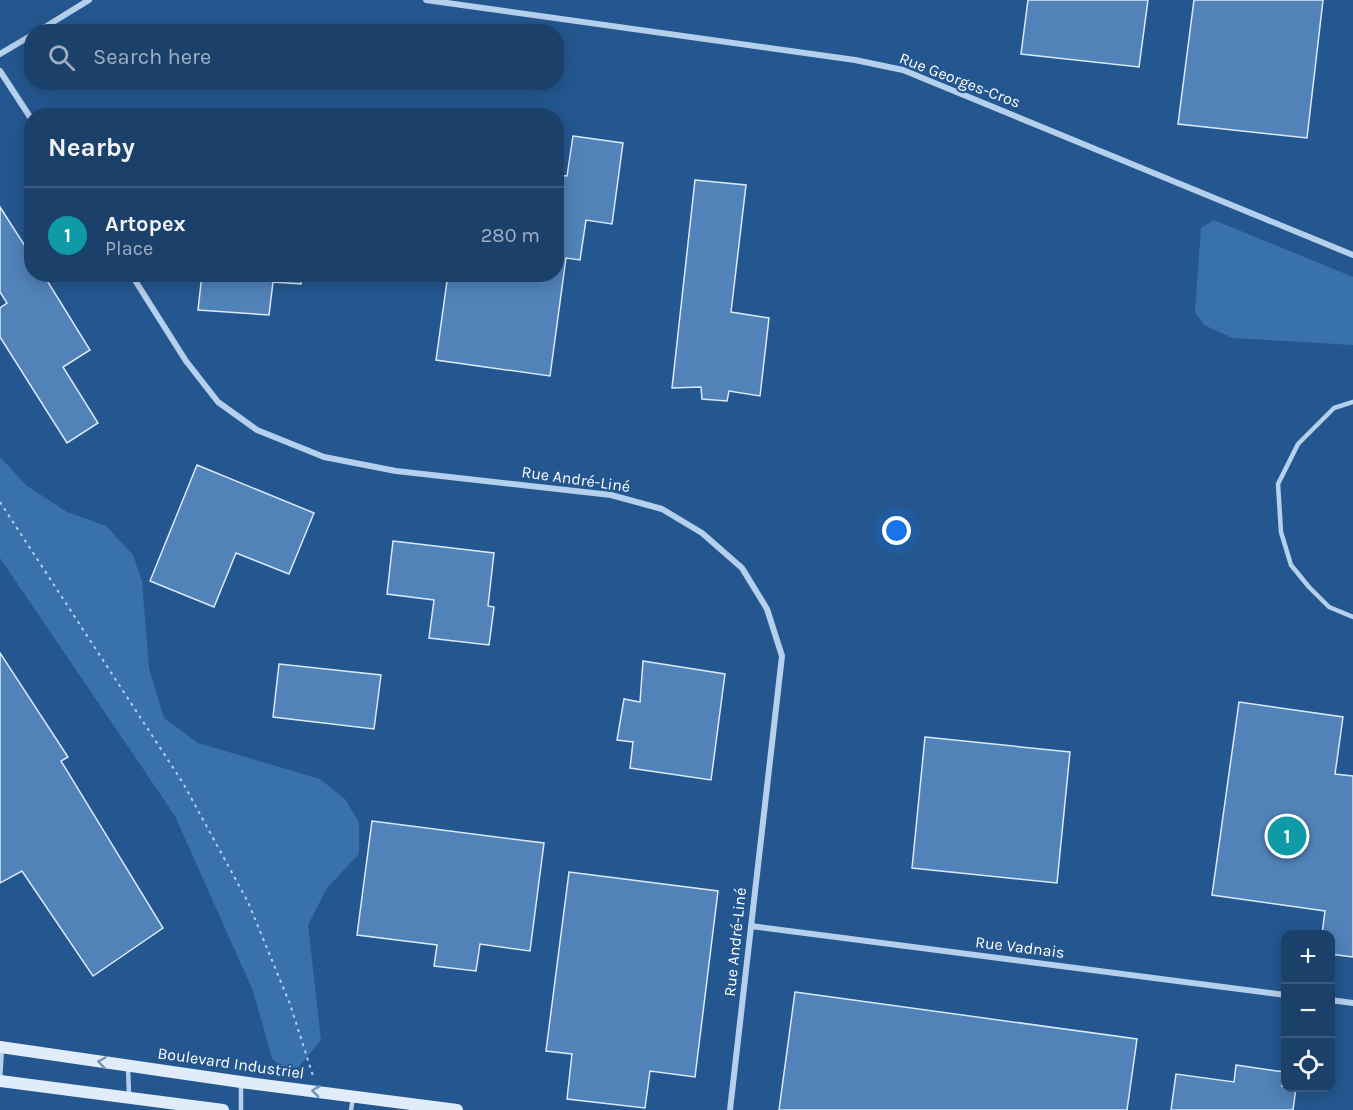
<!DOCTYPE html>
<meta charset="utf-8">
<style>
:root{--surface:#1b416b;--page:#244871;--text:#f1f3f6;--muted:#a0afc1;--line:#395a7e;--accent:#f6cd79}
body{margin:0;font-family:Karla,sans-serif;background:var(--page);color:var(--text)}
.controls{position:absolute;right:18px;bottom:18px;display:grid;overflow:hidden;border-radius:12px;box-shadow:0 3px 15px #0003}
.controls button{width:54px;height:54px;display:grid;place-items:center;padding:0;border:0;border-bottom:2px solid var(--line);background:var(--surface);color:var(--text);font:30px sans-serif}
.you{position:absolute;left:897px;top:531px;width:21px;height:21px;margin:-15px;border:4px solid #fff;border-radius:50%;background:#1a73e8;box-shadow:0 0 0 9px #1a73e833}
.badge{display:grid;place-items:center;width:39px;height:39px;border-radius:50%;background:var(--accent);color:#fff;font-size:20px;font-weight:700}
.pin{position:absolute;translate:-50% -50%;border:3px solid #fff;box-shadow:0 2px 6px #0006}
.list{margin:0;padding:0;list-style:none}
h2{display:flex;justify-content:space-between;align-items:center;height:78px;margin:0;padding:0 24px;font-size:26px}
h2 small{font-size:20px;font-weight:400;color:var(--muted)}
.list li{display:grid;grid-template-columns:39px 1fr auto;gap:18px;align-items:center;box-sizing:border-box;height:96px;padding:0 24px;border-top:2px solid var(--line)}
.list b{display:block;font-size:22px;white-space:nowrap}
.list p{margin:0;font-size:20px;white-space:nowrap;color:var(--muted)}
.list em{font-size:20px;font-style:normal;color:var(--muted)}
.icon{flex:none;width:33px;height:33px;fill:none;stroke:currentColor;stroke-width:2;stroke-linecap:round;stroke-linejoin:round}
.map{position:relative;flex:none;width:1353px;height:1110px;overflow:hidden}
.search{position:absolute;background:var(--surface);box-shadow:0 3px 15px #0003;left:24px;top:24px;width:540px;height:66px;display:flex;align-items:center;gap:15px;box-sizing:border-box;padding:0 21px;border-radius:24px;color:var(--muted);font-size:22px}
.panel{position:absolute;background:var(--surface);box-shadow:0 3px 15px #0003;left:24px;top:108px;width:540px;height:174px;border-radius:24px}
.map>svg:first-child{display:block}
</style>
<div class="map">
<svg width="1353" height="1110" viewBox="0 0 1353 1110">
<rect width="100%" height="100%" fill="#24578f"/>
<g fill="#3871ac">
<path d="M1214 220 1353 277V345L1232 338 1204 325 1195 312 1201 228Z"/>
<path d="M0 457 27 486 67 512 106 526 133 555 142 581 149 668 164 718 198 743 320 779 346 800 359 823V854L327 888 308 925 321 1040 297 1069 280 1066 272 1058 253 991 175 816 0 558Z"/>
</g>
<g fill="#5182b8" stroke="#dae9f9" stroke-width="1.5">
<path d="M1028 0H1148L1139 67 1021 54Z"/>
<path d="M1194 0H1323L1307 138 1178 124Z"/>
<path d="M573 136 623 143 612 224 586 220 580 260 566 258 550 376 436 360 448 274H556V175L567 176Z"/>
<path d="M695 180 746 185 731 312 769 318 760 396 729 391 727 401 702 399 701 387 672 388Z"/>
<path d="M0 207 32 257V274H43L90 350 63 367 98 423 67 443 0 337V308L7 303 0 292Z"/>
<path d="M202 274H302L301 284 273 282 269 315 198 310Z"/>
<path d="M197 465 314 513 289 574 236 553 214 607 150 581Z"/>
<path d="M393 541 494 553 488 606 494 607 489 645 429 638 434 600 387 594Z"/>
<path d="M0 653 68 757 61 761 163 928 93 976 22 871 0 883Z"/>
<path d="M643 661 725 674 711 780 630 768 633 742 617 740 624 699 640 702Z"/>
<path d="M279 664 381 675 374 729 273 717Z"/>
<path d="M1239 702 1343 717 1335 774 1353 776V957L1330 954V934H1322L1325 911 1212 895Z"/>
<path d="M925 737 1070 752 1057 883 912 868Z"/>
<path d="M372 821 544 843 530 951 480 944 476 971 434 966 437 945 357 935Z"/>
<path d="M569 872 718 891 695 1077 650 1071 645 1108 567 1099 572 1054 546 1051Z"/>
<path d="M795 992 1137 1039 1127 1110H779Z"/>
<path d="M1236 1065 1284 1072 1282 1086 1296 1088 1293 1110H1171L1176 1074 1234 1082Z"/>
</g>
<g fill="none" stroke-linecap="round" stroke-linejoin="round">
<path stroke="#b5d0ec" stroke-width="2" stroke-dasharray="3 4.5" stroke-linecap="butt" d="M0 502 183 783 248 902 290 1004 314 1079"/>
<g stroke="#b5d0ec" stroke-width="4.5">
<path d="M1353 402 1334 408 1298 444 1278 484 1281 532 1291 565 1309 587 1329 607 1353 617"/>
<path d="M128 1066 129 1096"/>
<path d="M0 1081 2 1047"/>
<path d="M241 1110V1085"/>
<path d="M351 1110 353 1098"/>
</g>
<g stroke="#b5d0ec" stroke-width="6">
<path d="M426 0 855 60 903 70 1353 255"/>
<path d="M37 32 89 0"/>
<path d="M0 54 32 35"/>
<path d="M0 71 32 120"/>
<path d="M131 274 186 361 218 402 257 430 324 457 396 471 611 495 662 509 702 533 742 568 767 609 782 656 730 1110"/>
<path d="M751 926 1286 995"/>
<path d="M1330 1000 1353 1003"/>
</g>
<g stroke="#e0ecf9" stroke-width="12">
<path d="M0 1047 241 1082 457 1110"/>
<path d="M0 1081 223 1110"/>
</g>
</g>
<defs><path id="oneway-chevron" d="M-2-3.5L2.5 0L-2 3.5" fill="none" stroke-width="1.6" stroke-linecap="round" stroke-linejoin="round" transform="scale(1.5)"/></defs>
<g stroke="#6f93b9">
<use href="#oneway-chevron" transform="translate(102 1062) rotate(-172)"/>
<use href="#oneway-chevron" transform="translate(316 1091) rotate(-173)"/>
</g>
<g text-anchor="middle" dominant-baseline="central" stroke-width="4.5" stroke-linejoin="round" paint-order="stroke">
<g font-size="16" fill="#fff" stroke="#24578f">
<text transform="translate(960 80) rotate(21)">Rue Georges-Cros</text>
<text transform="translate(576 479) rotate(8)">Rue André-Liné</text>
<text transform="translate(735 942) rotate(-84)">Rue André-Liné</text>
<text transform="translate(1020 947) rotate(7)">Rue Vadnais</text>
<text transform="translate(231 1063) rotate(8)">Boulevard Industriel</text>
</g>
</g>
</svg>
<div class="controls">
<button>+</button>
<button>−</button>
<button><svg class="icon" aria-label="locate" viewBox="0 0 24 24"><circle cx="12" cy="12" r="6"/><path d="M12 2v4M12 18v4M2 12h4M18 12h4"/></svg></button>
</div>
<div class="you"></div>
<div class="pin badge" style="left:1287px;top:836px;background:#0f9aa8">1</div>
<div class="search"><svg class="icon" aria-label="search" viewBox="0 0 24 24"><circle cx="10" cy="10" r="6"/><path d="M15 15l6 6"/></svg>Search here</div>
<section class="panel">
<h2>Nearby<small></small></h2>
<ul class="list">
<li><span class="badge" style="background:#0f9aa8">1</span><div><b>Artopex</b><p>Place</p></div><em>280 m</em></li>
</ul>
</section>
</div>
